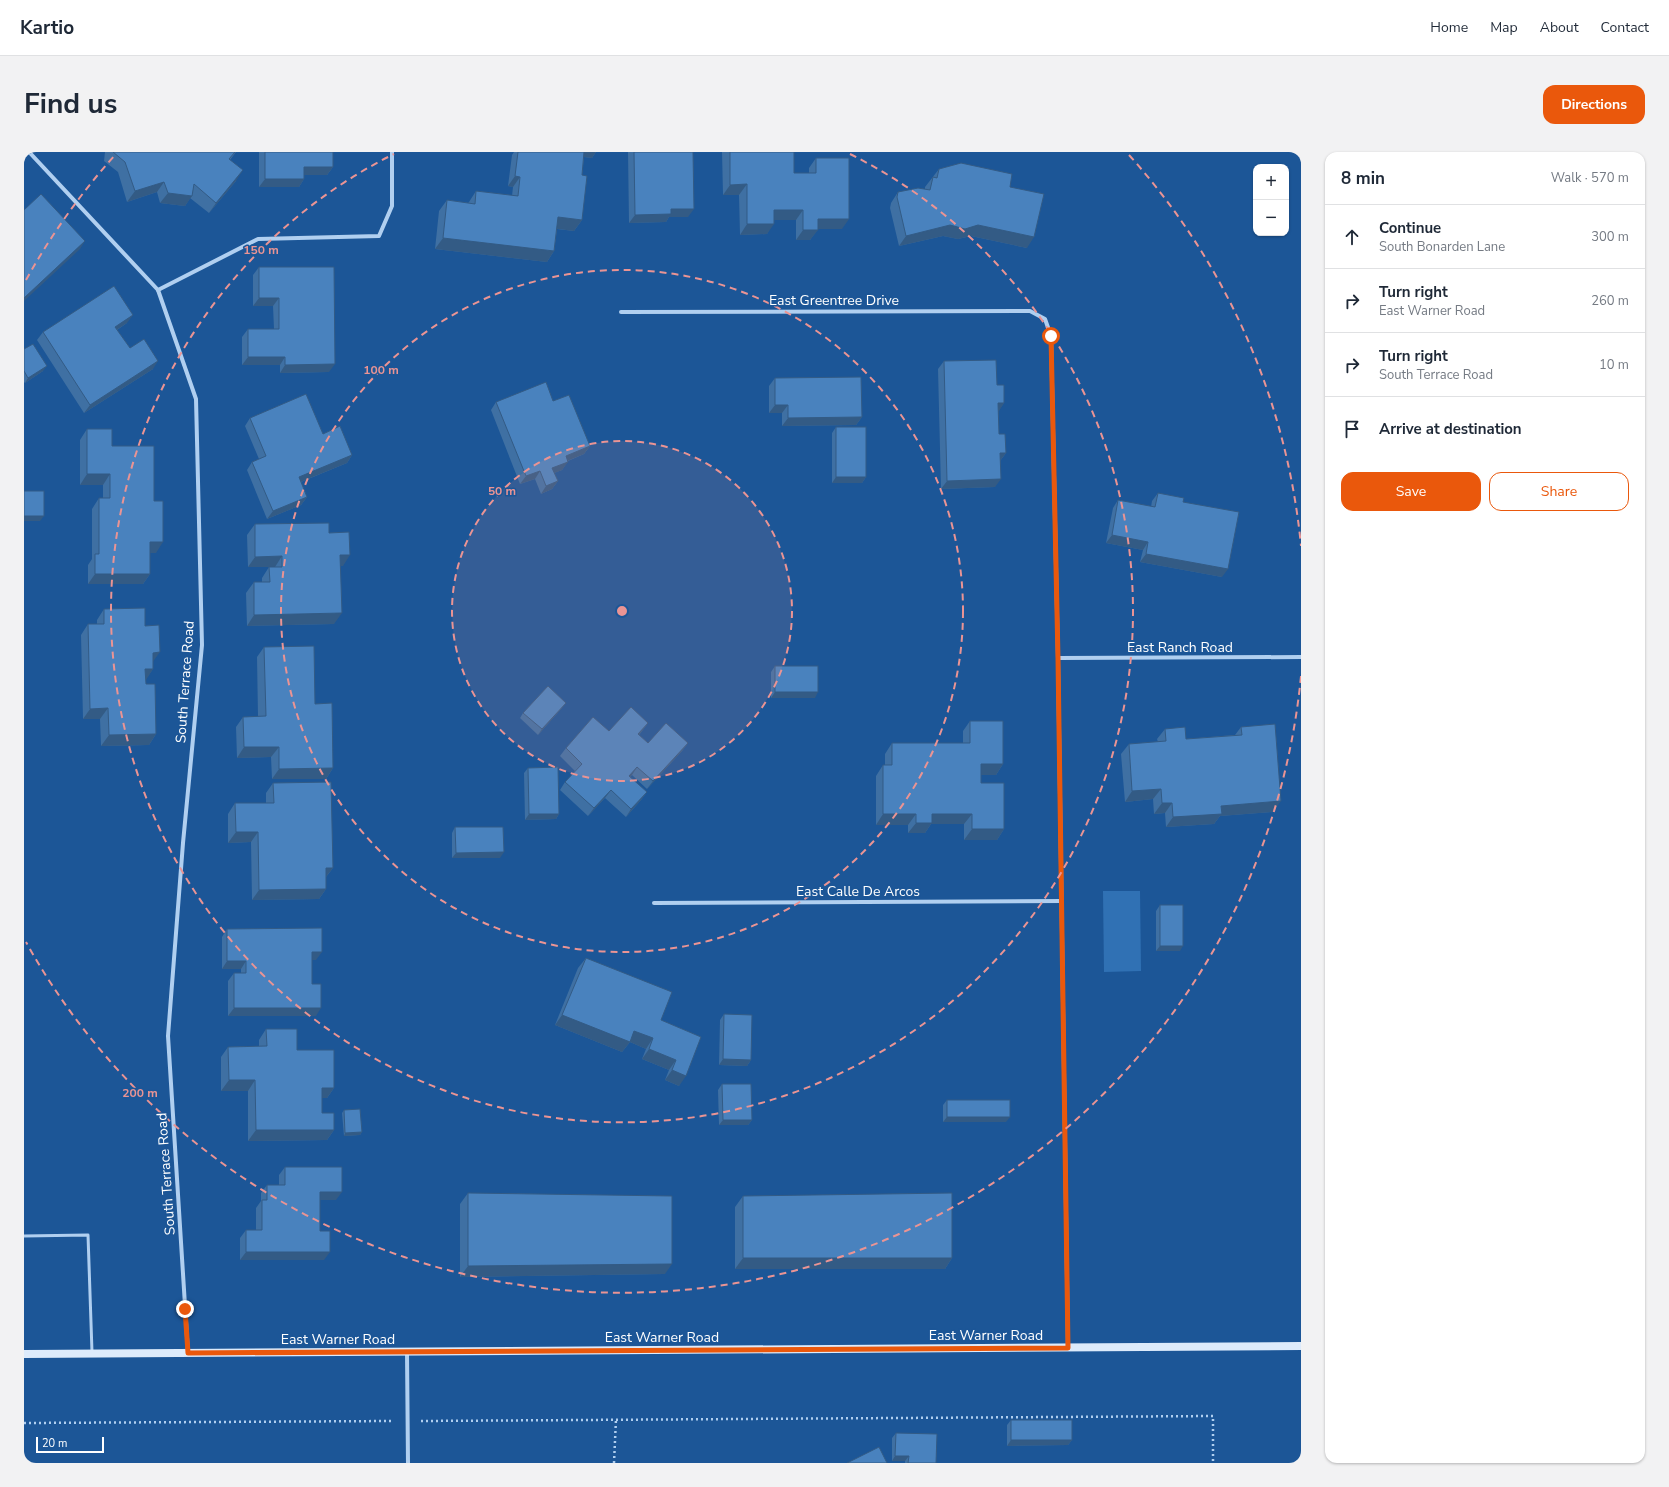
<!DOCTYPE html>
<meta charset="utf-8">
<style>
:root{--surface:#fff;--page:#f2f2f3;--text:#1f2937;--muted:#747a83;--line:#e0e1e3;--accent:#ea580c}
body{margin:0;font-family:"Nunito Sans",sans-serif;background:var(--page);color:var(--text)}
.controls{position:absolute;right:12px;top:12px;display:grid;overflow:hidden;border-radius:8px;box-shadow:0 1px 3px #0004}
.controls button{width:36px;height:36px;display:grid;place-items:center;padding:0;border:0;border-bottom:1px solid var(--line);background:var(--surface);color:var(--text);font:20px sans-serif}
.scale{position:absolute;left:12px;bottom:10px;width:68px;box-sizing:border-box;padding-left:4px;border:2px solid #fff;border-top:0;font-size:11px;line-height:14px;white-space:nowrap;color:#fff;-webkit-text-stroke:3px #1c5697;paint-order:stroke}
.stop{position:absolute;width:12px;height:12px;margin:-9px;border:3px solid #ea580c;border-radius:50%;background:#fff}
.stop.end{background:#ea580c;border-color:#fff;box-shadow:0 1px 4px #0008}
.list{margin:0;padding:0;list-style:none}
h2{display:flex;justify-content:space-between;align-items:center;height:52px;margin:0;padding:0 16px;font-size:17px}
h2 small{font-size:13px;font-weight:400;color:var(--muted)}
.list li{display:grid;grid-template-columns:26px 1fr auto;gap:12px;align-items:center;box-sizing:border-box;height:64px;padding:0 16px;border-top:1px solid var(--line)}
.list b{display:block;font-size:15px;white-space:nowrap}
.list p{margin:0;font-size:13px;white-space:nowrap;color:var(--muted)}
.list em{font-size:13px;font-style:normal;color:var(--muted)}
.actions{display:flex;gap:8px;padding:12px 16px}
.actions a{flex:1;padding:9px 0;border:1px solid var(--accent);border-radius:12px;text-align:center;font-size:14px;color:var(--accent)}
.actions .main{background:var(--accent);color:#fff}
.icon{flex:none;width:22px;height:22px;fill:none;stroke:currentColor;stroke-width:2;stroke-linecap:round;stroke-linejoin:round}
.map{position:relative;flex:none;width:1277px;height:1311px;overflow:hidden;border-radius:12px}
header{display:flex;align-items:center;gap:24px;box-sizing:border-box;height:56px;padding:0 20px;background:var(--surface);border-bottom:1px solid var(--line)}
header strong{font-size:19px}
nav{display:flex;gap:22px;margin-inline-start:auto;font-size:14px}
.intro{display:flex;align-items:center;justify-content:space-between;box-sizing:border-box;height:96px;padding:0 24px}
h1{margin:0;font-size:28px}
.button{padding:10px 18px;border-radius:12px;background:var(--accent);color:#fff;font-size:14px;font-weight:700}
main{display:flex;gap:24px;padding:0 24px}
aside{flex:1;background:var(--surface);border-radius:12px;box-shadow:0 1px 3px #0004}
.map>svg:first-child{display:block}
</style>
<header>
<strong>Kartio</strong>
<nav><a>Home</a><a>Map</a><a>About</a><a>Contact</a></nav>
</header>
<div class="intro"><h1>Find us</h1><a class="button">Directions</a></div>
<main>
<div class="map">
<svg width="1277" height="1311" viewBox="0 0 1277 1311">
<rect width="100%" height="100%" fill="#1c5697"/>
<path fill="#3071b4" d="M1079 739H1116L1117 819 1080 820Z"/>
<g fill="none" stroke-linecap="round" stroke-linejoin="round">
<g stroke="#b0cff0" stroke-width="2.5" stroke-dasharray="2 3" stroke-linecap="butt">
<path d="M397 1269 1189 1264V1311"/>
<path d="M0 1271 370 1269"/>
<path d="M590 1311 592 1267"/>
</g>
<path stroke="#b0cff0" stroke-width="3" d="M0 1084 64 1083 68 1200"/>
<g stroke="#b0cff0" stroke-width="4">
<path d="M5 0 134 138 172 247 178 493 159 691 144 884 164 1201"/>
<path d="M134 138 234 87 355 84 368 54V0"/>
<path d="M597 160 1006 159 1021 167 1027 184 1034 506 1044 1196"/>
<path d="M1034 506 1277 505"/>
<path d="M630 751 1038 749"/>
<path d="M383 1200 384 1311"/>
</g>
<path stroke="#ddebfb" stroke-width="8" d="M0 1202 1277 1194"/>
</g>
<g fill="#3f70a3">
<path d="M81 0H212L206 8 212 29 185 61 166 46 161 54 136 51 133 40 103 50 94 20 80 9Z"/>
<path d="M235 0H309V15L303 23H280V27L275 35H235Z"/>
<path d="M490 0H572L568 6 560 5 558 23V68L550 79 533 77 530 99 523 110 411 97 415 59 423 48 444 51 445 50 452 39 488 44 489 35 484 34 488 3Z"/>
<path d="M604 0H669L664 65H645L642 70 605 71Z"/>
<path d="M698 0H770V21H785V16L792 6 818 77H794L786 88H772V68H750L743 82 716 83 715 43H699Z"/>
<path d="M915 17 986 35 1003 96 947 84 934 87 919 84 875 94 866 56 867 51 874 40 901 37V35Z"/>
<path d="M235 115 305 220 256 221V213H218V185L224 177H250L249 154H229V123Z"/>
<path d="M103 171 93 178 106 196 129 217 60 261 13 188 19 180Z"/>
<path d="M0 197 19 219 1 231 0 230Z"/>
<path d="M920 209 973 233 980 251 974 259 975 282 982 301 976 309 971 335 917 337 914 217Z"/>
<path d="M751 226 838 265 832 273 758 274V261H745V234Z"/>
<path d="M529 249 566 294 560 302 544 309 538 318 530 321 534 329 528 337 517 342 511 327 496 332 467 258 472 250Z"/>
<path d="M226 266 299 282 328 303 323 311 277 330 283 345 277 353 243 367 223 318 228 310 235 307 221 274Z"/>
<path d="M812 275 842 325 838 331H808V281Z"/>
<path d="M63 277 88 294 130 349 132 401H126V422L119 432H64V413L68 407V357L75 346H79V333H56V288Z"/>
<path d="M1134 341 1159 350 1198 425 1116 410 1119 398 1082 391 1089 356 1094 348 1127 355 1128 349Z"/>
<path d="M231 372 305 381 319 414H316L310 472 223 474 222 441 230 430H238V426L245 415H251H224L223 383Z"/>
<path d="M80 457 121 474 129 509V517L121 528 122 532 132 582 125 593 77 594 76 567H59L57 483 64 472H73V468Z"/>
<path d="M240 495 291 552 309 616 302 627H248L247 605 213 606 212 575 219 565H234L233 505Z"/>
<path d="M751 514 791 546H747V520Z"/>
<path d="M538 556 514 583 496 566 499 561Z"/>
<path d="M946 569 979 612 972 623H957V631L980 677 973 688H940V672H907L901 681H884V673H852V624L859 613H861V602L868 591H939V579Z"/>
<path d="M624 571 615 583 624 591H664L658 599 623 637 608 623 606 625 623 640 617 648 602 665 581 646 564 664 536 638 541 630 551 619 536 604 542 596 585 579Z"/>
<path d="M1217 575 1249 660 1196 664 1190 672 1142 675 1141 661 1130 662 1129 647 1101 650 1097 602 1105 592 1134 590 1133 587 1141 577 1162 587 1211 583Z"/>
<path d="M504 616 535 662 532 667 501 668 500 621Z"/>
<path d="M249 631 309 716 302 725V737L295 747 228 748 227 690 204 691V662L211 651H242V641Z"/>
<path d="M431 675 476 706H428V681Z"/>
<path d="M1136 753 1156 799H1132V759Z"/>
<path d="M203 777 292 808H288V832L292 864H204V829L210 821H217V817H198V785Z"/>
<path d="M562 806 637 868 677 885 655 934 641 928 645 918 618 907 622 897 606 890 598 900 531 873 554 816Z"/>
<path d="M700 862 727 908 723 914 695 913 696 868Z"/>
<path d="M242 877 273 898 310 936 303 946H298V961L310 978 303 988 224 989V939H197V905L204 895 235 894V888Z"/>
<path d="M698 932 728 968 724 973H695L694 938Z"/>
<path d="M923 948 982 970H919V953Z"/>
<path d="M320 958 338 980 336 983 320 984 318 961Z"/>
<path d="M261 1015 312 1048H296V1079L300 1108H216V1086L222 1078H232V1056L237 1049V1041L243 1033H255V1023Z"/>
<path d="M444 1041 641 1122 436 1125V1052Z"/>
<path d="M719 1044 928 1106 921 1117H711V1055Z"/>
<path d="M987 1268 1048 1288 1044 1293 983 1294V1273Z"/>
<path d="M872 1281 912 1311H881V1309H868V1286Z"/>
</g>
<g fill="#335b85">
<path d="M557 0H572L568 6 554 4Z"/>
<path d="M280 15H309L303 23H275Z"/>
<path d="M219 18 212 29 185 61 192 51Z"/>
<path d="M491 24 496 25 489 35 484 34Z"/>
<path d="M241 27H280L275 35H235Z"/>
<path d="M140 30 133 40 103 50 111 39Z"/>
<path d="M723 32 715 43H699L706 33Z"/>
<path d="M144 41 168 44 161 54 136 51Z"/>
<path d="M647 57H670L664 65H645L642 70 605 71 611 63Z"/>
<path d="M750 58H779L772 68H743Z"/>
<path d="M534 65 558 68 550 79 527 76Z"/>
<path d="M794 67H825L818 77H786Z"/>
<path d="M723 72H750L743 82 716 83Z"/>
<path d="M926 73H954L1010 85 1003 96 947 84 934 87 919 84 875 94 882 84Z"/>
<path d="M779 78H794L786 88H772Z"/>
<path d="M419 86 530 99 523 110 411 97Z"/>
<path d="M61 89 56 97 0 149V146Z"/>
<path d="M235 146H255L249 154H229Z"/>
<path d="M109 163 103 171 85 183 91 175Z"/>
<path d="M224 205H261L256 213H218Z"/>
<path d="M134 209 129 217 60 261 66 253Z"/>
<path d="M311 212 305 220 256 221 261 213Z"/>
<path d="M23 214 19 219 1 231 4 226Z"/>
<path d="M974 251H980L975 259H968Z"/>
<path d="M751 253H764L758 261H745Z"/>
<path d="M838 265 832 273 758 274 764 266Z"/>
<path d="M566 294 560 302 536 312 542 304Z"/>
<path d="M976 301H982L976 309Z"/>
<path d="M328 303 323 311 269 333 275 325Z"/>
<path d="M544 310 538 318 523 324 528 316Z"/>
<path d="M516 319 511 327 496 332 502 324Z"/>
<path d="M63 322H86L79 333H56Z"/>
<path d="M812 325H842L838 331H808Z"/>
<path d="M977 327 971 335 917 337 923 329Z"/>
<path d="M534 329 528 337 517 342 522 334Z"/>
<path d="M283 345 277 353 243 367 249 359Z"/>
<path d="M0 364H20L16 369H0Z"/>
<path d="M1088 383 1124 390 1119 398 1082 391Z"/>
<path d="M126 390H139L132 401H119Z"/>
<path d="M1122 402 1204 417 1198 425 1116 410Z"/>
<path d="M316 403H326L319 414H309Z"/>
<path d="M258 404 251 415H224L231 405Z"/>
<path d="M71 422H126L119 432H64Z"/>
<path d="M318 461 310 472 223 474 230 463Z"/>
<path d="M136 500 128 511 129 501Z"/>
<path d="M121 517H129L122 528H114Z"/>
<path d="M751 540H794L791 546H747Z"/>
<path d="M542 551 538 556 514 583 518 577Z"/>
<path d="M84 556 76 567H59L66 557Z"/>
<path d="M624 571 618 579 608 590 614 582Z"/>
<path d="M132 582 125 593 77 594 85 583Z"/>
<path d="M664 591 658 599 623 637 629 629Z"/>
<path d="M220 595H255L247 605 213 606Z"/>
<path d="M957 612H979L972 623H950Z"/>
<path d="M613 615 608 623 599 632 605 624Z"/>
<path d="M309 616 302 627H248L255 617Z"/>
<path d="M1137 637 1129 647 1101 650 1108 639Z"/>
<path d="M587 638 581 646 564 664 570 656Z"/>
<path d="M623 640 617 648 602 665 607 657Z"/>
<path d="M1257 649 1249 660 1196 664 1190 672 1142 675 1149 665 1197 654Z"/>
<path d="M1138 651H1148L1141 661 1130 662Z"/>
<path d="M505 662H535L532 667 501 668Z"/>
<path d="M859 662H892L884 673H852Z"/>
<path d="M908 662H948L940 672H907L901 681H884L892 671Z"/>
<path d="M948 677H980L973 688H940Z"/>
<path d="M212 680H234L227 690 204 691Z"/>
<path d="M480 700 476 706H428L432 701Z"/>
<path d="M302 716H309L301 726Z"/>
<path d="M302 737 295 747 228 748 235 738Z"/>
<path d="M1136 794H1159L1156 799H1132Z"/>
<path d="M288 800H298L292 808H282Z"/>
<path d="M203 809H222L217 817H198Z"/>
<path d="M210 856H297L292 864H204Z"/>
<path d="M538 863 610 879 629 886 622 897 606 890 598 900 531 873Z"/>
<path d="M625 897 652 908 645 918 618 907Z"/>
<path d="M699 907 727 908 723 914 695 913Z"/>
<path d="M648 918 662 924 655 934 641 928Z"/>
<path d="M205 928H231L224 939H197Z"/>
<path d="M298 936H310L303 946H290Z"/>
<path d="M923 965H986L982 970H919Z"/>
<path d="M699 968H728L724 973H695Z"/>
<path d="M232 978H310L303 988 224 989Z"/>
<path d="M338 980 336 983 320 984 321 981Z"/>
<path d="M296 1040H318L312 1048H290Z"/>
<path d="M222 1100H306L300 1108H216Z"/>
<path d="M719 1106H928L921 1117H711Z"/>
<path d="M648 1112 641 1122 436 1125 444 1114Z"/>
<path d="M987 1288H1048L1044 1293 983 1294Z"/>
<path d="M871 1304H885L881 1309H868Z"/>
</g>
<g fill="#4982be" stroke="#335b85">
<path d="M89 0H211L205 7 219 18 192 51 170 32 168 44 144 41 140 30 111 39 101 10Z"/>
<path d="M241 0H309V15H280V27H241Z"/>
<path d="M494 0H560L558 23 563 24 558 68 534 65 530 99 419 86 423 48 451 52 452 39 494 44 496 25 491 24Z"/>
<path d="M610 0H669L670 57H647V62L611 63Z"/>
<path d="M706 0H770V21H792V6H825V67H794V78H779V58H750V72H723V32L706 33Z"/>
<path d="M937 11 988 22 986 35 1020 42 1010 85 954 73 941 77 926 73 882 84 873 45 874 40 894 36 906 38 909 25 913 26 915 17Z"/>
<path d="M17 42 61 89 0 146V58Z"/>
<path d="M235 115H310L311 212 261 213V205H224V177H255V146H235Z"/>
<path d="M90 134 109 163 91 175 106 196 120 187 134 209 66 253 19 180Z"/>
<path d="M9 192 23 214 4 226 0 219V197Z"/>
<path d="M972 208 973 233H980V251H974L975 282H981L982 301H976L977 327 923 329 920 209Z"/>
<path d="M837 225 838 265 764 266V253H751V226Z"/>
<path d="M522 230 529 249 545 243 566 294 542 304 544 310 528 316 534 329 522 334 516 319 502 324 472 250Z"/>
<path d="M282 242 299 282 316 274 328 303 275 325 283 345 249 359 228 310 242 304 226 266Z"/>
<rect x="812" y="275" width="30" height="50"/>
<path d="M63 277H88V294H130V349H139V390H126V422H71V402H75V346H86V322H63Z"/>
<rect x="0" y="339" width="20" height="25"/>
<path d="M1134 341 1160 346 1159 350 1215 360 1204 417 1122 402 1124 390 1088 383 1094 348 1131 355Z"/>
<path d="M305 371V381L325 380 326 403H316L318 461 230 463V430H246L245 415H258V404L231 405V372Z"/>
<path d="M121 456V474L135 473 136 500 129 501V517H121L122 532H131L132 582 85 583 84 556 66 557 64 472H80V457Z"/>
<path d="M290 494 291 552 308 551 309 616 255 617V595H220L219 565 242 564 240 495Z"/>
<rect x="751" y="514" width="43" height="26"/>
<path d="M524 534 542 551 518 577 499 561Z"/>
<path d="M607 555 624 571 614 582 624 591 642 571 664 591 629 629 613 615 605 624 623 640 607 657 587 638 570 656 541 630 558 612 542 596 569 565 585 579Z"/>
<path d="M946 569H979V612H957V631H980V677H948V662H908V671H892V662H859V613H868V591H946Z"/>
<path d="M1251 572 1257 649 1197 654 1198 662 1149 665 1148 651H1138L1137 637 1108 639 1105 592 1142 589 1141 577 1161 575 1162 587 1218 583 1217 575Z"/>
<path d="M534 615 535 662H505L504 616Z"/>
<path d="M307 630 309 716H302V737L235 738 234 680H212L211 651H250L249 631Z"/>
<path d="M431 675H479L480 700 432 701Z"/>
<rect x="1136" y="753" width="23" height="41"/>
<path d="M298 776V800H288V832H297V856H210V821H222V809H203V777Z"/>
<path d="M562 806 648 840 637 868 677 885 662 924 648 918 652 908 625 897 629 886 610 879 606 890 538 863Z"/>
<path d="M700 862 728 863 727 908 699 907Z"/>
<path d="M242 877H273V898H310V936H298V961H310V978H232L231 928H205L204 895 243 894Z"/>
<path d="M698 932H727L728 968H699Z"/>
<rect x="923" y="948" width="63" height="17"/>
<path d="M336 957 338 980 321 981 320 958Z"/>
<path d="M261 1015H318V1040H296V1079H306V1100H222V1078H238V1048H243V1033H261Z"/>
<path d="M444 1041 648 1044V1112L444 1114Z"/>
<path d="M928 1041V1106H719V1044Z"/>
<rect x="987" y="1268" width="61" height="20"/>
<path d="M872 1281 913 1282 912 1311H884L885 1304H871Z"/>
<path d="M855 1295 863 1311H823Z"/>
</g>
<g fill="none" stroke-linecap="round" stroke-linejoin="round">
<path stroke="#ea580c" stroke-width="5" d="M161 1157 164 1201 1044 1196 1034 506 1027 184"/>
</g>
<circle cx="598" cy="459" r="170" fill="#ea9494" fill-opacity=".12"/>
<g fill="none" stroke="#ea9494" stroke-width="2" stroke-dasharray="7 5">
<circle cx="598" cy="459" r="170"/>
<circle cx="598" cy="459" r="341"/>
<path d="M826 2A511 511 0 1 1 370 2"/>
<path d="M1277 524A682 682 0 0 1 2 790M2 128A682 682 0 0 1 91 3M1105 3A682 682 0 0 1 1277 394"/>
</g>
<g text-anchor="middle" dominant-baseline="central" stroke-width="3" stroke-linejoin="round" paint-order="stroke">
<g font-size="14" fill="#fff" stroke="#1c5697">
<text x="810" y="148">East Greentree Drive</text>
<text x="1156" y="495">East Ranch Road</text>
<text transform="translate(161 530) rotate(-86)">South Terrace Road</text>
<text x="834" y="739">East Calle De Arcos</text>
<text transform="translate(142 1022) rotate(-94)">South Terrace Road</text>
<text x="962" y="1183">East Warner Road</text>
<text x="638" y="1185">East Warner Road</text>
<text x="314" y="1187">East Warner Road</text>
</g>
</g>
<circle cx="598" cy="459" r="6" fill="#ea9494" stroke="#1c5697" stroke-width="2"/>
<g font-size="12" text-anchor="middle" font-weight="bold" fill="#ea9494" stroke="#1c5697" stroke-width="3" stroke-linejoin="round" paint-order="stroke">
<text x="237" y="102">150 m</text>
<text x="357" y="222">100 m</text>
<text x="478" y="343">50 m</text>
<text x="116" y="945">200 m</text>
</g>
</svg>
<div class="controls">
<button>+</button>
<button>−</button>
</div>
<div class="scale">20 m</div>
<div class="stop" style="left:1027px;top:184px"></div>
<div class="stop end" style="left:161px;top:1157px"></div>
</div>
<aside>
<h2>8 min<small>Walk · 570 m</small></h2>
<ul class="list">
<li><svg class="icon" aria-label="ahead" viewBox="0 0 24 24"><path d="M12 20V5M6 11l6-6 6 6"/></svg><div><b>Continue</b><p>South Bonarden Lane</p></div><em>300 m</em></li>
<li><svg class="icon" aria-label="right" viewBox="0 0 24 24"><path d="M7 20v-9h11M14 6l5 5-5 5"/></svg><div><b>Turn right</b><p>East Warner Road</p></div><em>260 m</em></li>
<li><svg class="icon" aria-label="right" viewBox="0 0 24 24"><path d="M7 20v-9h11M14 6l5 5-5 5"/></svg><div><b>Turn right</b><p>South Terrace Road</p></div><em>10 m</em></li>
<li><svg class="icon" aria-label="arrive" viewBox="0 0 24 24"><path d="M6 21V4h12l-3 4 3 4H6"/></svg><div><b>Arrive at destination</b></div></li>
</ul>
<div class="actions"><a class="main">Save</a><a>Share</a></div>
</aside>
</main>
